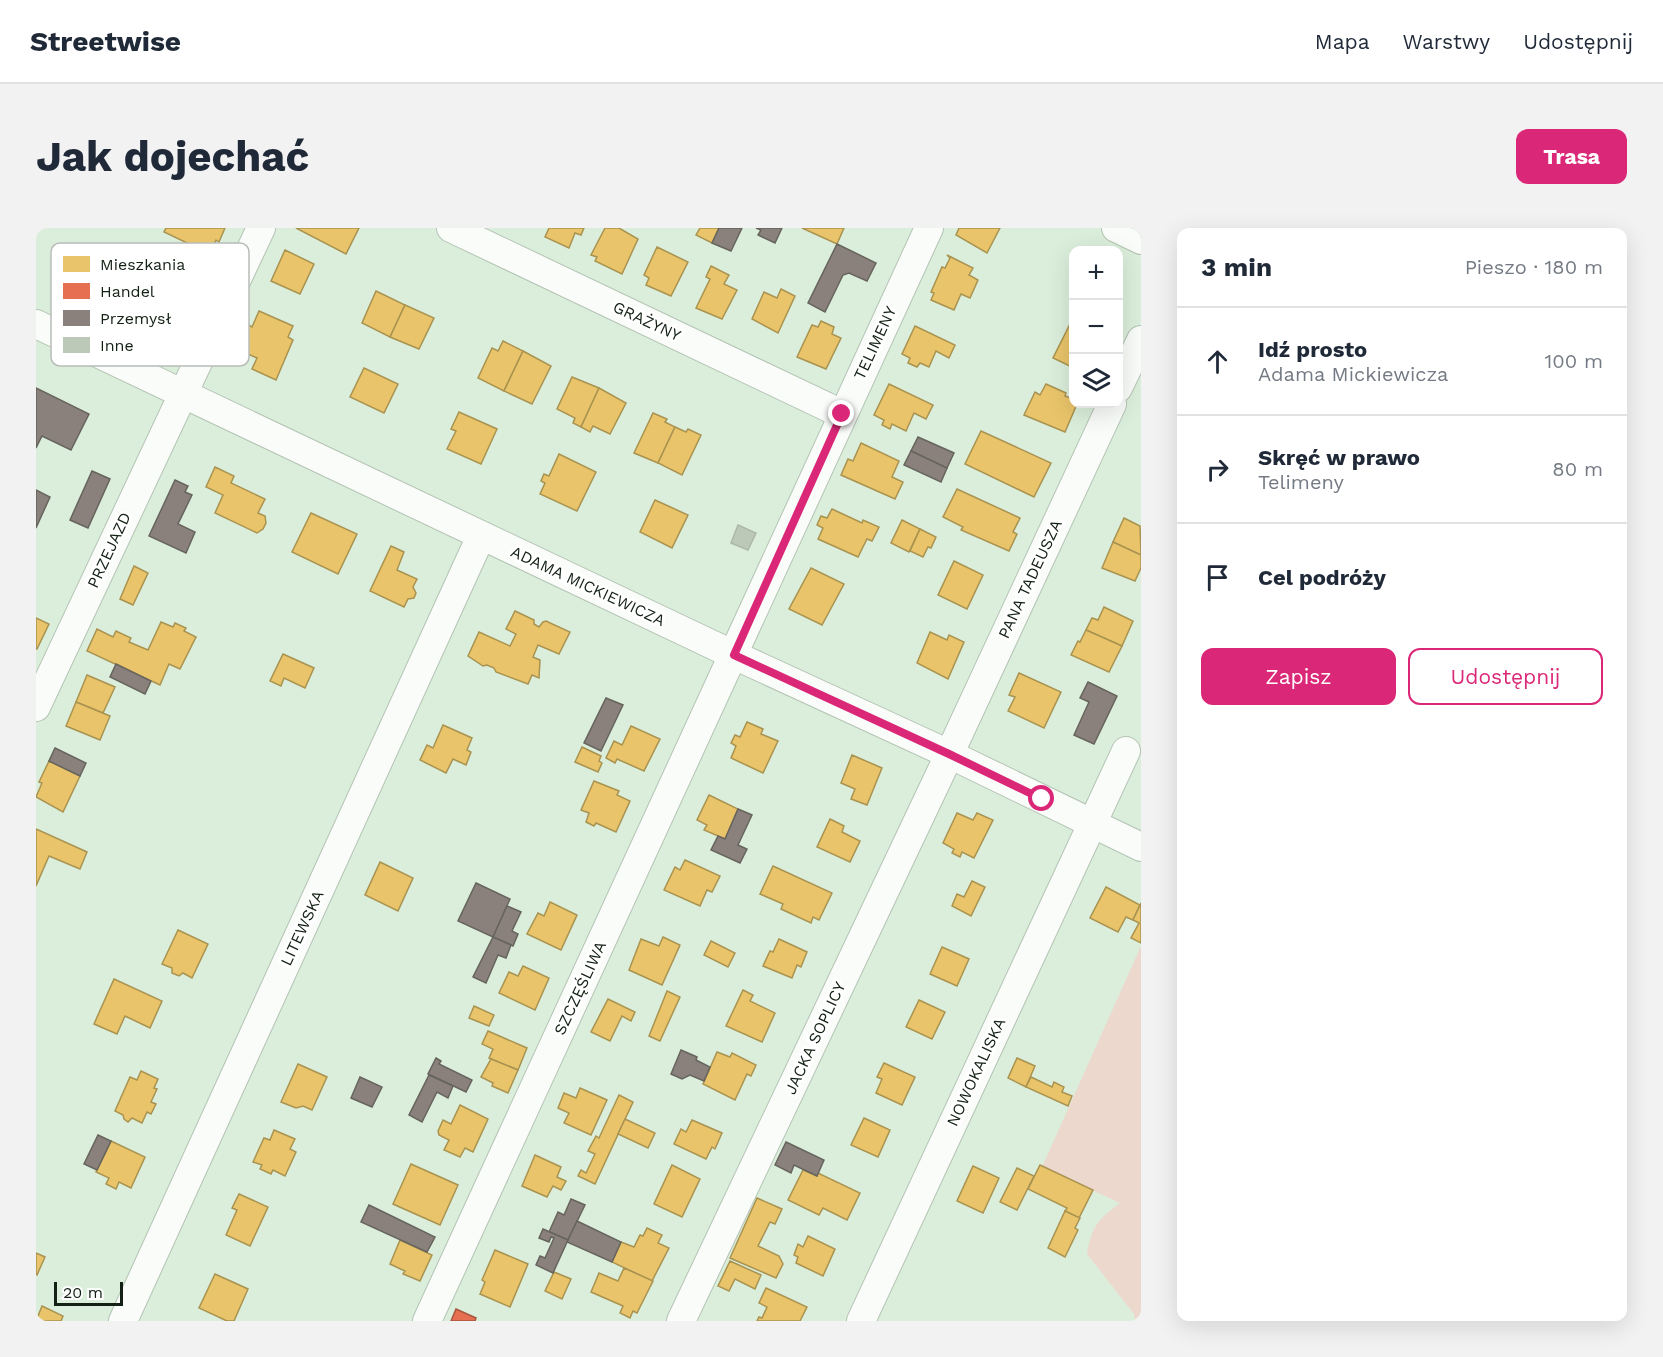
<!DOCTYPE html>
<html lang="pl">
<meta charset="utf-8">
<style>
:root{--surface:#fff;--page:#f2f2f3;--text:#1f2937;--muted:#747a83;--line:#e0e1e3;--accent:#db2777}
body{margin:0;font-family:"Work Sans",sans-serif;background:var(--page);color:var(--text)}
.controls{position:absolute;right:18px;top:18px;display:grid;overflow:hidden;border-radius:12px;box-shadow:0 6px 24px #0002}
.controls button{width:54px;height:54px;display:grid;place-items:center;padding:0;border:0;border-bottom:2px solid var(--line);background:var(--surface);color:var(--text);font:30px sans-serif}
.scale{position:absolute;left:18px;bottom:15px;width:69px;box-sizing:border-box;padding-left:6px;border:3px solid #132014;border-top:0;font-size:16px;line-height:21px;white-space:nowrap;color:#132014;-webkit-text-stroke:4px #fff;paint-order:stroke}
.stop{position:absolute;width:18px;height:18px;margin:-14px;border:4px solid #db2777;border-radius:50%;background:#fff}
.stop.end{background:#db2777;border-color:#fff;box-shadow:0 2px 6px #0008}
.list{margin:0;padding:0;list-style:none}
h2{display:flex;justify-content:space-between;align-items:center;height:78px;margin:0;padding:0 24px;font-size:26px}
h2 small{font-size:20px;font-weight:400;color:var(--muted)}
.list li{display:grid;grid-template-columns:39px 1fr auto;gap:18px;align-items:center;box-sizing:border-box;height:108px;padding:0 24px;border-top:2px solid var(--line)}
.list b{display:block;font-size:22px;white-space:nowrap}
.list p{margin:0;font-size:20px;white-space:nowrap;color:var(--muted)}
.list em{font-size:20px;font-style:normal;color:var(--muted)}
.actions{display:flex;gap:12px;padding:18px 24px}
.actions a{flex:1;padding:14px 0;border:2px solid var(--accent);border-radius:12px;text-align:center;font-size:21px;color:var(--accent)}
.actions .main{background:var(--accent);color:#fff}
.icon{flex:none;width:33px;height:33px;fill:none;stroke:currentColor;stroke-width:2;stroke-linecap:round;stroke-linejoin:round}
.map{position:relative;flex:none;width:1105px;height:1093px;overflow:hidden;border-radius:12px}
header{display:flex;align-items:center;gap:36px;box-sizing:border-box;height:84px;padding:0 30px;background:var(--surface);border-bottom:2px solid var(--line)}
header strong{font-size:28px}
nav{display:flex;gap:33px;margin-inline-start:auto;font-size:21px}
.intro{display:flex;align-items:center;justify-content:space-between;box-sizing:border-box;height:144px;padding:0 36px}
h1{margin:0;font-size:42px}
.button{padding:15px 27px;border-radius:12px;background:var(--accent);color:#fff;font-size:21px;font-weight:700}
main{display:flex;gap:36px;padding:0 36px}
aside{flex:1;background:var(--surface);border-radius:12px;box-shadow:0 6px 24px #0002}
.map>svg:first-child{display:block}
</style>
<header>
<strong>Streetwise</strong>
<nav><a>Mapa</a><a>Warstwy</a><a>Udostępnij</a></nav>
</header>
<div class="intro"><h1>Jak dojechać</h1><a class="button">Trasa</a></div>
<main>
<div class="map">
<svg width="1105" height="1093" viewBox="0 0 1105 1093">
<rect width="100%" height="100%" fill="#dbeedb"/>
<path fill="#edd8cd" d="M1105 718V1093H1099L1098 1086 1051 1026C1056 997 1062 992 1084 975L1006 939Z"/>
<g fill="#e9c46a" stroke="#a99350" stroke-width="1.5">
<path d="M130 0H189L183 14 180 12 174 26 128 4Z"/>
<path d="M260 0H323L310 26Z"/>
<path d="M513 0H548L545 7 539 5 533 20 509 9Z"/>
<path d="M569 0H583L602 11 586 46 559 33 561 29 555 27Z"/>
<path d="M664 0H683L676 15 660 7Z"/>
<path d="M766 0H808L801 16Z"/>
<path d="M923 0H964L951 25 920 7Z"/>
<path d="M621 19 652 34 635 68 610 57 613 50 608 47Z"/>
<path d="M249 22 278 36 264 66 235 53Z"/>
<path d="M911 27 937 40 933 47 942 52 934 70 925 66 918 82 895 72 898 65 895 64 906 39 909 40 914 30Z"/>
<path d="M675 38 693 47 688 56 701 62 686 91 660 80 674 51 670 49Z"/>
<path d="M745 61 759 68 742 105 716 91 728 64 741 70Z"/>
<path d="M340 63 369 77 354 109 326 95Z"/>
<path d="M369 77 398 90 383 121 354 109Z"/>
<path d="M223 83 257 98 252 109 257 112 240 152 216 141 221 130 203 122 210 108 204 105 209 95 216 99Z"/>
<path d="M1036 92 1038 93V140L1017 130Z"/>
<path d="M785 93 798 99 796 106 805 110 790 141 761 129 776 97 782 99Z"/>
<path d="M879 98 919 117 913 130 900 123 893 139 884 135 881 139 872 135 874 130 866 126Z"/>
<path d="M467 113 487 123 468 163 442 150 456 120 462 123Z"/>
<path d="M487 123 515 138 496 176 468 163Z"/>
<path d="M328 140 362 156 348 185 314 169Z"/>
<path d="M536 149 563 160 545 199 537 195 539 190 521 181Z"/>
<path d="M853 156 897 177 890 191 878 185 870 203 856 196 854 201 846 197 848 192 838 187Z"/>
<path d="M1010 156 1030 165 1029 168 1038 171V176H1041L1029 204 988 187 999 164 1004 167Z"/>
<path d="M563 160 590 175 574 206 557 198 554 204 545 199Z"/>
<path d="M423 184 461 201 445 236 411 221 420 203 415 201Z"/>
<path d="M617 185 631 191 629 194 639 199 622 235 598 225Z"/>
<path d="M639 199 650 204 652 201 665 207 646 247 622 235Z"/>
<path d="M945 203 1015 235 998 269 929 236Z"/>
<path d="M825 215 863 233 856 249 867 254 859 271 805 247 812 231 817 233Z"/>
<path d="M523 226 560 244 541 283 504 266 509 255 505 253 508 246 513 248Z"/>
<path d="M179 239 198 248 195 255 229 271 222 285 229 288 230 295 227 301 221 305 179 285 187 267 170 259Z"/>
<path d="M921 261 984 290 977 304 981 306 973 323 925 302 927 299 907 289Z"/>
<path d="M619 272 652 287 636 320 604 304Z"/>
<path d="M796 281 826 295 827 292 843 299 836 313 831 311 822 329 782 311 787 300 781 297 785 288 791 290Z"/>
<path d="M275 285 321 306 302 346 256 324Z"/>
<path d="M1088 290 1104 298 1105 327 1077 314Z"/>
<path d="M866 292 884 301 873 324 855 315Z"/>
<path d="M884 301 900 309 895 320 892 319 887 329 874 323Z"/>
<path d="M1077 314 1105 327V340L1099 353 1066 340Z"/>
<path d="M355 318 368 324 361 342 381 351 377 359 380 365 378 370 372 371 368 379 334 363Z"/>
<path d="M918 333 947 347 931 381 902 367Z"/>
<path d="M98 338 112 345 97 377 84 371Z"/>
<path d="M775 340 808 356 786 397 753 381Z"/>
<path d="M1068 379 1097 393 1086 418 1050 402 1056 390 1062 392Z"/>
<path d="M479 383 498 392V396L503 399 507 394 510 393 534 404 523 426 502 417 497 429 504 432 503 450 496 447 492 456 460 444 458 440 451 437 447 438 432 428 443 404 474 418 480 406 470 401Z"/>
<path d="M0 390 13 396 1 421H0Z"/>
<path d="M125 394 137 399 139 395 150 400 148 403 160 409 144 441 133 436 124 457 51 423 61 401 77 409 80 403 95 410 93 414 112 422Z"/>
<path d="M1050 402 1086 418 1073 444 1035 427 1042 413 1044 414Z"/>
<path d="M894 404 911 412 913 407 928 414 912 451 881 435Z"/>
<path d="M247 426 278 440 269 460 248 450 245 458 234 453Z"/>
<path d="M983 445 1025 464 1008 500 972 483 979 469 973 467Z"/>
<path d="M51 447 79 459 67 485 40 474Z"/>
<path d="M40 474 74 488 64 512 30 498Z"/>
<path d="M711 494 727 501 725 506 742 513 727 545 695 530 700 518 695 515 699 507 704 509Z"/>
<path d="M407 497 436 510 431 522 435 524 430 537 417 531 410 545 384 532 391 517 397 520Z"/>
<path d="M595 498 624 511 608 543 581 531 579 535 570 530 578 513 586 517Z"/>
<path d="M546 519 565 528 563 533 566 535 562 544 539 534Z"/>
<path d="M816 527 846 540 831 577 815 571 819 561 805 555Z"/>
<path d="M13 533 44 548 27 584 0 569 6 555 3 554Z"/>
<path d="M558 553 583 563 581 567 594 573 580 604 560 595 558 598 550 594 553 585 545 582Z"/>
<path d="M673 567 702 581 689 611 668 602 671 597 661 592Z"/>
<path d="M921 585 937 592 941 585 957 592 938 630 926 624 924 629 916 625 918 621 907 615Z"/>
<path d="M794 591 808 598 806 604 824 613 814 634 781 619Z"/>
<path d="M0 601 51 624 44 641 13 628 0 658Z"/>
<path d="M649 632 684 648 676 664 671 662 664 678 628 662 639 639 644 642Z"/>
<path d="M344 634 377 650 362 683 329 667Z"/>
<path d="M737 638 796 665 783 692 777 689 775 695 745 681 747 676 724 666Z"/>
<path d="M936 653 949 659 935 688 916 678 921 666 928 669Z"/>
<path d="M1070 659 1104 677 1097 692 1090 689 1082 704 1054 690Z"/>
<path d="M514 674 541 687 525 722 491 706 502 685 508 688Z"/>
<path d="M1105 675V715L1095 710 1103 695 1097 692Z"/>
<path d="M142 702 172 716 156 750 147 745 143 748 136 745V740L126 736Z"/>
<path d="M627 709 644 717 626 757 593 742 605 711 623 718Z"/>
<path d="M743 711 771 724 765 739 761 737 756 750 727 738 734 723 737 724Z"/>
<path d="M675 713 699 725 692 739 668 727Z"/>
<path d="M906 719 933 731 921 758 894 746Z"/>
<path d="M487 738 513 750 499 782 463 765 473 744 482 748Z"/>
<path d="M78 751 126 773 114 800 89 788 81 806 58 796Z"/>
<path d="M707 762 717 767 714 773 739 785 726 814 690 798Z"/>
<path d="M631 763 644 769 624 813 613 808Z"/>
<path d="M572 771 599 784 595 793 586 788 574 813 555 804Z"/>
<path d="M883 772 909 784 896 811 870 799Z"/>
<path d="M438 778 458 787 453 798 433 790Z"/>
<path d="M452 803 491 820 482 842 453 830 457 821 446 816Z"/>
<path d="M681 824 694 829 696 825 720 837 715 848 711 846 699 872 667 856Z"/>
<path d="M981 830 999 838 990 859 972 850Z"/>
<path d="M455 831 482 842 472 865 456 858 457 855 445 849Z"/>
<path d="M848 835 879 849 866 877 840 865 846 851 841 849Z"/>
<path d="M262 836 291 849 276 882 267 878 260 880 245 874Z"/>
<path d="M105 843 122 851 118 860 121 861 115 874 120 876 115 886 111 884 106 895 96 890 92 894 88 891 87 887 79 883 94 849 101 852Z"/>
<path d="M995 849 1016 859 1018 854 1028 859 1026 864 1036 868 1032 878 990 859Z"/>
<path d="M544 860 571 872 555 907 528 895 533 885 522 880 528 865 540 870Z"/>
<path d="M583 867 597 874 559 956 542 948 545 942 550 945 559 926 552 923 560 908 563 910Z"/>
<path d="M424 877 452 891 437 924 429 920 424 929 408 922 413 912 403 907 402 903 407 892 415 896Z"/>
<path d="M828 890 854 902 842 929 815 917Z"/>
<path d="M589 891 619 905 612 920 582 906Z"/>
<path d="M656 892 686 905 679 921 676 919 670 931 638 916 645 901 650 904Z"/>
<path d="M238 902 259 911 254 921 260 924 249 948 237 942 235 946 224 941 226 937 217 934 228 910 234 912Z"/>
<path d="M75 913 109 929 95 960 83 954 80 961 70 956 73 950 60 944Z"/>
<path d="M499 927 525 939 521 949 530 953 525 962 517 958 511 969 486 958Z"/>
<path d="M375 936 422 957 404 997 357 976Z"/>
<path d="M636 937 664 951 646 989 618 976Z"/>
<path d="M1004 937 1057 962 1043 990 1029 983 1031 980 992 961Z"/>
<path d="M937 938 963 950 947 985 921 973Z"/>
<path d="M981 940 998 948 981 982 964 974Z"/>
<path d="M767 942 781 948 782 945 824 965 811 992 787 980 783 987 752 972Z"/>
<path d="M203 966 232 979 214 1018 190 1007 201 982 196 980Z"/>
<path d="M721 970 746 981 739 996 734 994 722 1018 743 1028 747 1036 740 1050 694 1030Z"/>
<path d="M1029 983 1044 990 1039 1000 1042 1002 1029 1029 1012 1020Z"/>
<path d="M611 1000 626 1007 622 1015 633 1020 616 1053 576 1034 585 1014 598 1019 604 1007 607 1008Z"/>
<path d="M772 1008 799 1021 787 1048 760 1035 762 1029 758 1027 762 1016 767 1019Z"/>
<path d="M364 1012 396 1027 384 1053 367 1046 369 1043 354 1036Z"/>
<path d="M459 1022 492 1036 474 1079 444 1066 449 1054 446 1052Z"/>
<path d="M0 1025 9 1029 1 1047 0 1046Z"/>
<path d="M694 1033 725 1047 719 1061 699 1051 693 1063 682 1058Z"/>
<path d="M588 1040 617 1053 601 1085 597 1083 594 1090 584 1085 587 1078 555 1064 563 1045 582 1053Z"/>
<path d="M518 1044 535 1051 526 1071 509 1063Z"/>
<path d="M179 1046 212 1061 198 1093H191L163 1080Z"/>
<path d="M730 1060 771 1079 764 1093H721L723 1089 726 1090 731 1079 723 1075Z"/>
<path d="M6 1078 27 1088 25 1093H0Z"/>
</g>
<path fill="#e76f51" stroke="#a7573f" stroke-width="1.5" d="M420 1081 440 1090 439 1093H415Z"/>
<g fill="#8a817c" stroke="#66645d" stroke-width="1.5">
<path d="M683 0H706L695 23 676 15Z"/>
<path d="M720 0H746L739 15 722 7 725 2Z"/>
<path d="M801 16 840 35 831 53 813 45 807 47 789 84 772 75Z"/>
<path d="M0 160 53 186 35 222 6 208 0 220Z"/>
<path d="M882 209 918 225 911 240 875 223Z"/>
<path d="M875 223 911 240 905 254 868 237Z"/>
<path d="M56 243 74 251 52 300 34 292Z"/>
<path d="M139 252 152 258 149 264 156 267 142 296 159 304 150 325 113 308Z"/>
<path d="M0 262 14 269 0 300Z"/>
<path d="M80 436 115 453 109 466 74 449Z"/>
<path d="M1052 454 1081 468 1058 516 1038 507 1053 474 1044 470Z"/>
<path d="M570 470 587 477 565 523 548 515Z"/>
<path d="M19 520 50 535 44 548 13 533Z"/>
<path d="M702 581 716 587 702 617 711 621 704 635 675 622 682 608 689 611Z"/>
<path d="M440 655 474 671 457 709 422 693Z"/>
<path d="M471 678 485 684 476 703 482 706 477 718 457 709Z"/>
<path d="M457 709 475 717 470 730 462 727 450 755 437 749Z"/>
<path d="M645 822 661 829 660 832 674 839 668 853 654 847 646 851 635 846Z"/>
<path d="M400 830 405 833 403 836 436 852 430 864 392 846Z"/>
<path d="M393 847 417 858 412 870 401 864 386 894 373 887Z"/>
<path d="M324 849 346 859 336 879 315 870Z"/>
<path d="M62 907 75 913 61 942 48 936Z"/>
<path d="M750 914 788 932 781 948 758 937 755 945 739 937Z"/>
<path d="M535 971 549 977 532 1012 513 1004 522 984 528 987Z"/>
<path d="M333 977 399 1009 391 1024 325 994Z"/>
<path d="M541 993 585 1014 576 1034 531 1014Z"/>
<path d="M507 1001 532 1012 517 1045 500 1037 504 1028 509 1030 518 1010 515 1009 513 1014 503 1010Z"/>
</g>
<path fill="#bdc9b8" stroke="#adb8a8" stroke-width="1.5" d="M702 297 720 305 712 322 695 315Z"/>
<g fill="none" stroke-linecap="round" stroke-linejoin="round">
<g stroke="#b4c3b4" stroke-width="30">
<g id="minor">
<path d="M415 0 806 186"/>
<path d="M1080 0 1105 12"/>
<path d="M0 96 698 427 913 526 1105 619"/>
<path d="M1082 160 1105 112"/>
<path d="M0 479 225 0"/>
<path d="M87 1093 445 308"/>
<path d="M391 1093 893 0"/>
<path d="M645 1093 905 544 1076 176"/>
<path d="M825 1093 1090 523"/>
</g>
</g>
<use href="#minor" stroke="#fafcfa" stroke-width="28"/>
</g>
<g fill="none" stroke-linecap="round" stroke-linejoin="round">
<path stroke="#db2777" stroke-width="8" d="M806 186 698 427 913 526 1006 571"/>
</g>
<g text-anchor="middle" dominant-baseline="central" stroke-width="6" stroke-linejoin="round" paint-order="stroke">
<g font-size="16" fill="#132014" stroke="#fff">
<text transform="translate(611 93) rotate(25)">GRAŻYNY</text>
<text transform="translate(839 115) rotate(-65)">TELIMENY</text>
<text transform="translate(73 322) rotate(-65)">PRZEJAZD</text>
<text transform="translate(994 351) rotate(-65)">PANA TADEUSZA</text>
<text transform="translate(552 358) rotate(25)">ADAMA MICKIEWICZA</text>
<text transform="translate(266 700) rotate(-65)">LITEWSKA</text>
<text transform="translate(544 760) rotate(-65)">SZCZĘŚLIWA</text>
<text transform="translate(779 810) rotate(-65)">JACKA SOPLICY</text>
<text transform="translate(940 844) rotate(-65)">NOWOKALISKA</text>
</g>
</g>
<rect x="15" y="15" width="198" height="123" rx="9" fill="#fff" stroke="#b8bcb8" stroke-width="1.5"/>
<rect x="27" y="28" width="27" height="16" fill="#e9c46a"/>
<rect x="27" y="55" width="27" height="16" fill="#e76f51"/>
<rect x="27" y="82" width="27" height="16" fill="#8a817c"/>
<rect x="27" y="109" width="27" height="16" fill="#bdc9b8"/>
<g font-size="16" fill="#132014">
<text x="64" y="42">Mieszkania</text>
<text x="64" y="69">Handel</text>
<text x="64" y="96">Przemysł</text>
<text x="64" y="123">Inne</text>
</g>
</svg>
<div class="controls">
<button>+</button>
<button>−</button>
<button><svg class="icon" aria-label="layers" viewBox="0 0 24 24"><path d="M12 4l9 5-9 5-9-5zM3 14l9 5 9-5"/></svg></button>
</div>
<div class="scale">20 m</div>
<div class="stop" style="left:1006px;top:571px"></div>
<div class="stop end" style="left:806px;top:186px"></div>
</div>
<aside>
<h2>3 min<small>Pieszo · 180 m</small></h2>
<ul class="list">
<li><svg class="icon" aria-label="ahead" viewBox="0 0 24 24"><path d="M12 20V5M6 11l6-6 6 6"/></svg><div><b>Idź prosto</b><p>Adama Mickiewicza</p></div><em>100 m</em></li>
<li><svg class="icon" aria-label="right" viewBox="0 0 24 24"><path d="M7 20v-9h11M14 6l5 5-5 5"/></svg><div><b>Skręć w prawo</b><p>Telimeny</p></div><em>80 m</em></li>
<li><svg class="icon" aria-label="arrive" viewBox="0 0 24 24"><path d="M6 21V4h12l-3 4 3 4H6"/></svg><div><b>Cel podróży</b></div></li>
</ul>
<div class="actions"><a class="main">Zapisz</a><a>Udostępnij</a></div>
</aside>
</main>
